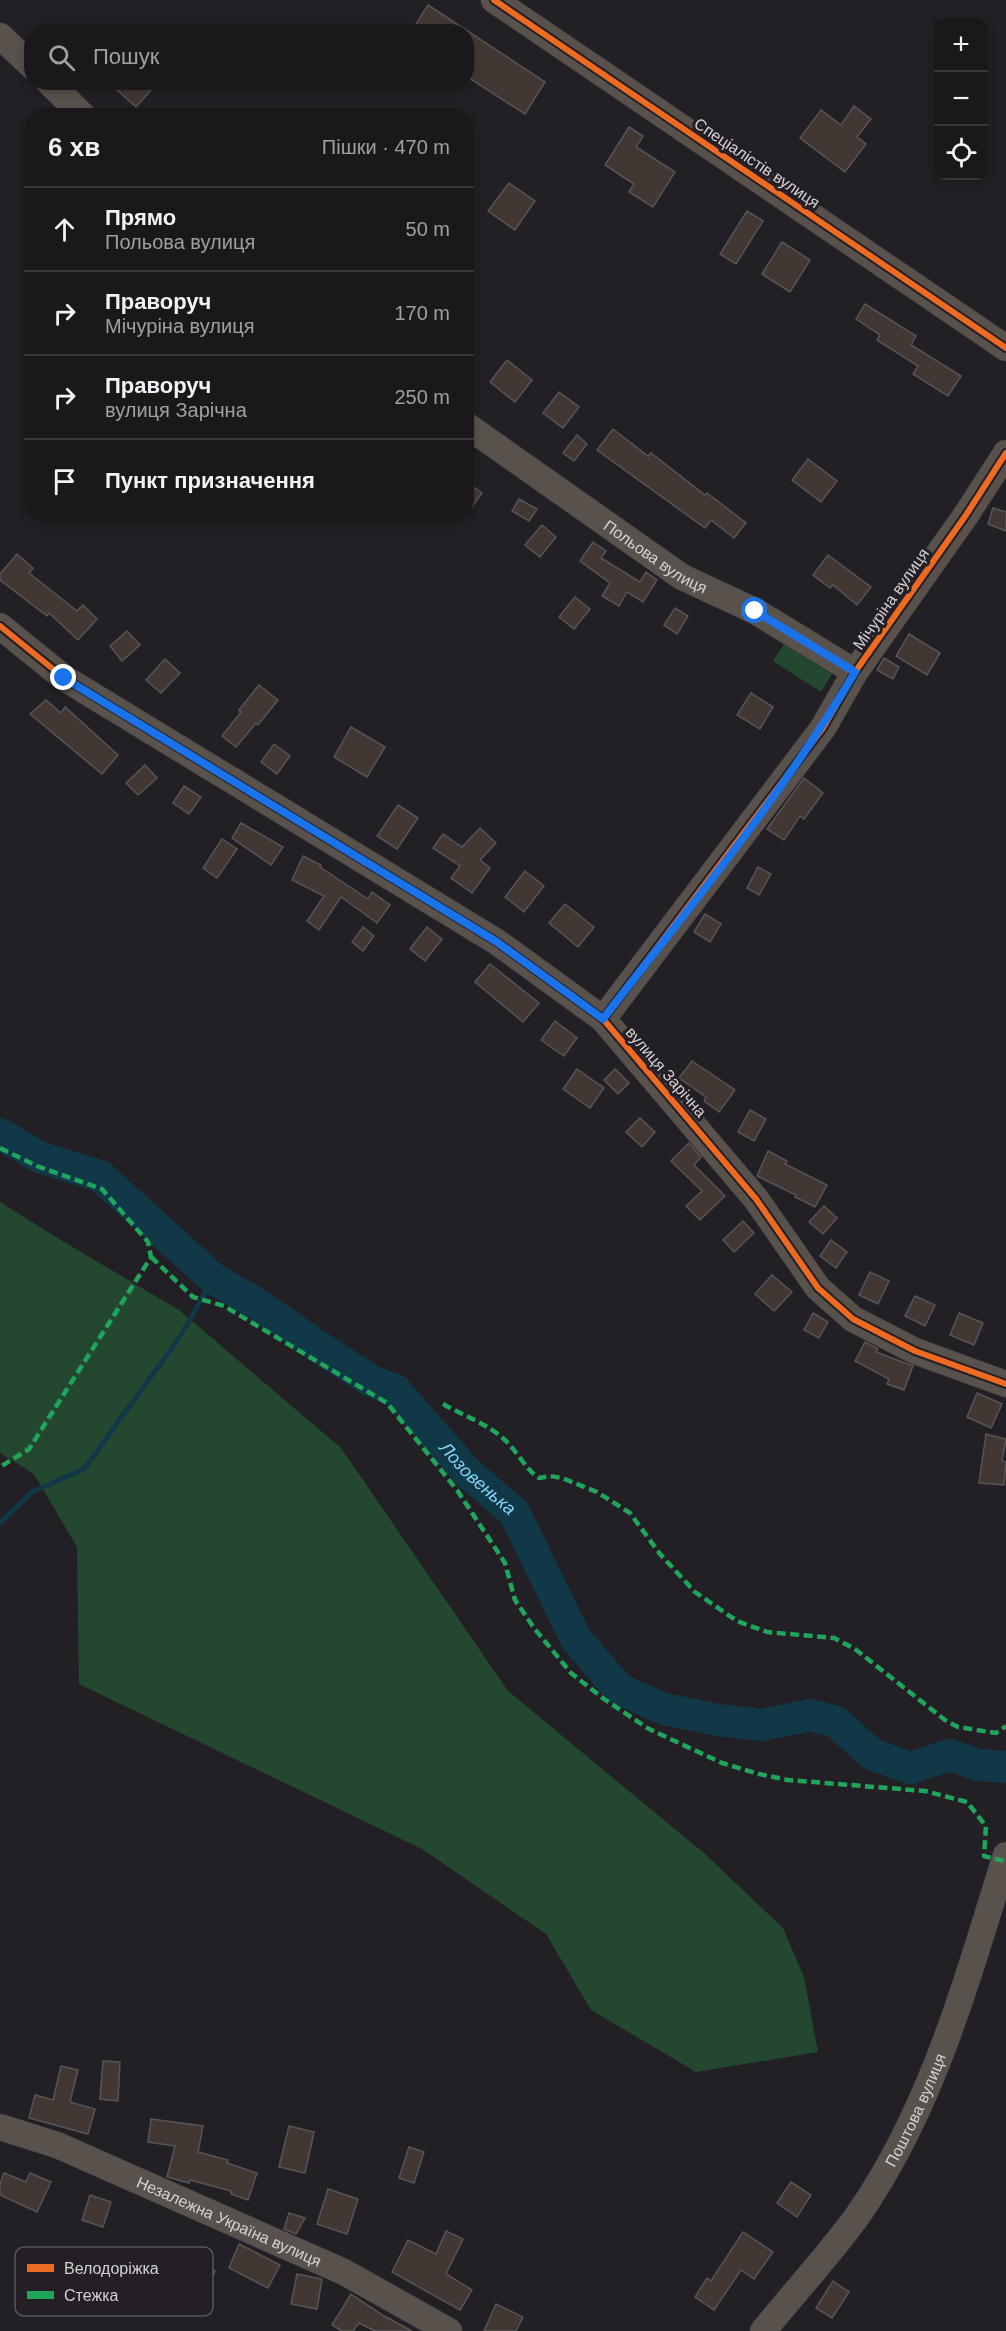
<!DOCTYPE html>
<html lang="uk">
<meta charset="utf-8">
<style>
:root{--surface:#1a181b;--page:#232124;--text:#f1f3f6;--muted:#9fa0a3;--line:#38373a}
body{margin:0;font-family:Helvetica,sans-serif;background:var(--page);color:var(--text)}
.controls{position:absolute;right:18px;top:18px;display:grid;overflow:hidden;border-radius:12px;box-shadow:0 3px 9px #0003}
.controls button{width:54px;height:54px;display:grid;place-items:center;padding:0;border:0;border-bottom:2px solid var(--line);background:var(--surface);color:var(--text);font:30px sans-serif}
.stop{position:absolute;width:18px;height:18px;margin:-14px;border:4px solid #1a73e8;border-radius:50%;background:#fff}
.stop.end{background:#1a73e8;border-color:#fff;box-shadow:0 2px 6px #0008}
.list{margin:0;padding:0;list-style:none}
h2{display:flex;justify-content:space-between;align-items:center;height:78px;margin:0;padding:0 24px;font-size:26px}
h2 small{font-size:20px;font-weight:400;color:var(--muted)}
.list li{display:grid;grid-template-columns:39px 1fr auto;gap:18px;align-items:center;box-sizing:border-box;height:84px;padding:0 24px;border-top:2px solid var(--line)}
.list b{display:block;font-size:22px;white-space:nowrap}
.list p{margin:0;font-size:20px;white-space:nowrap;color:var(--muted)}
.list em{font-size:20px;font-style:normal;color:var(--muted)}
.icon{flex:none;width:33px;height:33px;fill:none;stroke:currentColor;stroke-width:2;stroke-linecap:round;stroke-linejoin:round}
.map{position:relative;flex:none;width:1006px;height:2331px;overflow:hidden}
.search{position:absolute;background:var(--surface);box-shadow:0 3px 9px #0003;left:24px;top:24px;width:450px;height:66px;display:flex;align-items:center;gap:15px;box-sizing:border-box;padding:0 21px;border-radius:24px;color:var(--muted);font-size:22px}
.panel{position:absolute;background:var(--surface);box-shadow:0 3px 9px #0003;left:24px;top:108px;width:450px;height:414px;border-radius:24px}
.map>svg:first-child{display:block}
</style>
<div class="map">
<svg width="1006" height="2331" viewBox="0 0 1006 2331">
<rect width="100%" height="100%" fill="#222024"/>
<g fill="#23482f">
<path d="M784 644 832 674 821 692 773 661Z"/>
<path d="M0 1202 64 1242 179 1310 341 1448 508 1691 705 1854 783 1928 804 1977 818 2052 696 2072 591 2010 546 1934 422 1849 79 1684 77 1547 34 1474 0 1453Z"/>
</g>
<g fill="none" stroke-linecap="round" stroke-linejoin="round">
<path stroke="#113847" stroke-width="5" d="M0 1523 32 1492 84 1469 177 1341 214 1279"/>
<path stroke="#113847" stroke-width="32" id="s1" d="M0 1134 39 1157 100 1176 214 1279 259 1305 313 1343 371 1381 395 1390 468 1473 514 1512 576 1639 619 1689 664 1709 718 1720 761 1725 811 1715 836 1722 873 1755 911 1768 950 1755 978 1765 1006 1767"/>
</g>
<g fill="#423733" stroke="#585557" stroke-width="1.5">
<path d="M428 5 545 82 525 114 466 76V32H411Z"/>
<path d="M108 82H158L136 107Z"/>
<path d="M854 106 871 119 857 137 866 144 845 172 800 138 821 110 841 125Z"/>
<path d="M629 127 643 136 636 147 675 172 653 207 629 192 634 184 605 165Z"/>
<path d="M509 183 535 201 515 230 488 211Z"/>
<path d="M747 211 763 221 736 264 720 254Z"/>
<path d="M782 242 810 260 790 292 762 274Z"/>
<path d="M865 304 916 336 911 345 961 376 948 396 913 374 918 366 877 340 880 335 856 319Z"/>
<path d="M507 360 532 380 515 402 490 382Z"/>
<path d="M559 392 579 407 563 428 543 413Z"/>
<path d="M613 429 648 456 651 453 705 495 707 493 746 523 734 538 711 520 705 528 597 450Z"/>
<path d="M577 435 587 444 574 461 563 453Z"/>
<path d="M808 459 837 481 821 502 792 480Z"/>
<path d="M472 486 482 493 466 515V493Z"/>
<path d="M519 499 537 509 529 521 512 511Z"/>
<path d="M993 508 1006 512V531L988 524Z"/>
<path d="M542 525 556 537 540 557 525 545Z"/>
<path d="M593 542 606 551 601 558 640 582 646 572 657 580 643 602 627 592 619 606 602 596 610 583 580 561Z"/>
<path d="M17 554 33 568 29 573 77 611 83 605 97 619 78 640 49 613 47 616 0 580V574Z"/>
<path d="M828 555 871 587 857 605 833 585 830 588 813 575Z"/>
<path d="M575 597 590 609 574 629 559 617Z"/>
<path d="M675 608 688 616 677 634 664 625Z"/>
<path d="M127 631 140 645 122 661 110 646Z"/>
<path d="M909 634 940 653 927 675 896 656Z"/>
<path d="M884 658 899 667 893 679 877 670Z"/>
<path d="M165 659 180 673 161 693 146 680Z"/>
<path d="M259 685 278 700 258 725 256 723 236 747 222 736 241 712 239 710Z"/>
<path d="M751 693 773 707 760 729 737 715Z"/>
<path d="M46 700 61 713 65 707 118 755 102 774 30 714Z"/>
<path d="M351 727 385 747 367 777 334 757Z"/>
<path d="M274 744 290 756 277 774 261 762Z"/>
<path d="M145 765 157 778 138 795 126 783Z"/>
<path d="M804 778 823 793 804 819 800 816 784 840 767 829Z"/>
<path d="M184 786 201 797 189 814 173 803Z"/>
<path d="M398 805 418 818 397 849 377 836Z"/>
<path d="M241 823 283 847 271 865 232 838Z"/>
<path d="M480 828 496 843 480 860 490 868 472 893 451 878 460 866 433 848 443 834 462 847Z"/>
<path d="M222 839 237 849 217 878 203 868Z"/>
<path d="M303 856 321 865 320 867 368 899 372 892 390 905 377 923 341 897 319 930 307 921 324 896 292 880Z"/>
<path d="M758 867 771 874 759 895 747 888Z"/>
<path d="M525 871 544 886 524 912 505 897Z"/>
<path d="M565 904 594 927 578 947 549 923Z"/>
<path d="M705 914 721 924 710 942 694 932Z"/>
<path d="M363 927 374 936 363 951 352 942Z"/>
<path d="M427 927 442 939 425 961 410 949Z"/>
<path d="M490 964 539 1003 523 1022 475 982Z"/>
<path d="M555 1021 577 1038 564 1056 541 1040Z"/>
<path d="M692 1061 735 1090 719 1112 704 1101 706 1097 679 1078Z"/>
<path d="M577 1069 604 1088 590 1108 563 1089Z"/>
<path d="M615 1069 629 1083 618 1094 604 1080Z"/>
<path d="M750 1110 766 1119 754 1141 738 1132Z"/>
<path d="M640 1118 655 1132 642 1147 626 1132Z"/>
<path d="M689 1143 701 1157 694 1165 725 1196 700 1220 686 1206 702 1191 671 1161Z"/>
<path d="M768 1151 787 1161 785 1164 827 1185 815 1207 795 1197 796 1195 757 1176Z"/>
<path d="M824 1206 837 1218 823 1234 809 1222Z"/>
<path d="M743 1221 754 1233 734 1252 723 1240Z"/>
<path d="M831 1240 847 1252 836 1268 820 1256Z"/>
<path d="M870 1272 889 1281 878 1304 859 1295Z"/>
<path d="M772 1275 792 1292 774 1311 755 1294Z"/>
<path d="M915 1296 935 1305 925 1326 905 1316Z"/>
<path d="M813 1313 828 1322 819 1338 804 1330Z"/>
<path d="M959 1313 983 1323 974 1345 950 1335Z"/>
<path d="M865 1342 878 1349 876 1352 913 1366 904 1390 887 1384 889 1379 855 1361Z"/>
<path d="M977 1393 1002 1404 991 1428 967 1417Z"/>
<path d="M986 1434 1006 1439 1002 1461 1006 1462 1004 1485 979 1483Z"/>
<path d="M103 2061 120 2062 118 2101 100 2099Z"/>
<path d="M61 2066 78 2070 70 2102 95 2109 88 2134 29 2118 35 2095 53 2100Z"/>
<path d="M151 2119 203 2126 198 2152 228 2160 227 2163 257 2173 248 2200 231 2194V2191L190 2180 189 2183 167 2177 175 2146 148 2142Z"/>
<path d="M289 2126 314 2132 305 2173 279 2167Z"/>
<path d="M409 2147 424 2152 414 2183 399 2178Z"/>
<path d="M4 2173 26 2182 30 2173 51 2182 37 2212 0 2195V2184Z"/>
<path d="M791 2182 811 2195 797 2217 777 2203Z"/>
<path d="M328 2189 358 2199 347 2234 317 2224Z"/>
<path d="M90 2195 111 2202 103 2227 82 2220Z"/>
<path d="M289 2213 305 2218 296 2234 284 2229Z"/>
<path d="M446 2231 463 2239 446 2274 472 2290 460 2310 392 2272 408 2240 436 2254Z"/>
<path d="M743 2232 773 2252 754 2279 741 2270 714 2310 695 2297 707 2278 711 2281Z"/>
<path d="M239 2244 280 2265 268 2288 229 2268Z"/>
<path d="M195 2263 215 2271 206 2293 186 2285Z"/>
<path d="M297 2274 322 2279 317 2309 291 2304Z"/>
<path d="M833 2281 849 2292 832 2318 816 2308Z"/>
<path d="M351 2294 384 2316 412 2331H375L359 2323 353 2331H342L332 2325Z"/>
<path d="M496 2304 523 2317 516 2331H484Z"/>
</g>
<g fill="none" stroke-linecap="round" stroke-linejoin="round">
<g stroke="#3b3a3c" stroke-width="27">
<g id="minor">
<path d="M494 0 1006 348"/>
<path d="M0 36 32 66"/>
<path d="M49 82 83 116"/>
<path id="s2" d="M466 425 682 577 755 611 855 672"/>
<path d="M0 626 64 678 497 942 603 1019 756 1199 818 1288 853 1319 915 1351 1006 1384"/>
<path d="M603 1019 823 728 855 672 966 515 1006 453"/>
<path id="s3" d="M0 2127 57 2145 344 2272 449 2331"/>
<path id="s4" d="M763 2331C794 2293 829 2255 858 2215 933 2107 967 1979 1006 1855"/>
</g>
</g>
<use href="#minor" stroke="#58514c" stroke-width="26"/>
<g stroke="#20a55d" stroke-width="4.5" stroke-dasharray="9 4.5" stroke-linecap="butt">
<path d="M0 1148 37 1166 102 1189 148 1242 151 1257 29 1449 0 1467"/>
<path d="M151 1257 193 1297 224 1306 387 1403 457 1490 505 1563 515 1600 534 1628 571 1673 604 1699 649 1729 722 1763 759 1774 788 1780 925 1791 967 1802 986 1826 984 1856 1004 1861"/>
<path d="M443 1404C462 1415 488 1424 505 1440 516 1450 528 1472 539 1478L550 1476 562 1478 597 1492 630 1513 660 1554 695 1592 737 1621 767 1632 834 1638 855 1649 945 1720 958 1727 996 1733 1006 1726"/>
</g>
<g stroke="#231f25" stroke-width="10">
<g id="cycleway">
<path d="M494 0 1006 348"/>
<path d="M0 626 64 678 497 942 603 1019 756 1199 818 1288 853 1319 915 1351 1006 1384"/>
<path d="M603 1019 823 728 855 672 966 515 1006 453"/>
</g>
</g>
<use href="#cycleway" stroke="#ed6a23" stroke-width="6"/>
</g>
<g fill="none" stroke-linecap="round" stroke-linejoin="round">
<path stroke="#1a73e8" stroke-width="8" d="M64 678 497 942 603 1019C690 906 783 795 855 672L755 611"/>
</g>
<g text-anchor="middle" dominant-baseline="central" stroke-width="6" stroke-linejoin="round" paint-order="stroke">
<g font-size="16" fill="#d5d2d6" stroke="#231f25">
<text transform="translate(757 163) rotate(34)">Спеціалістів вулиця</text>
<text stroke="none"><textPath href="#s2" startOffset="231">Польова вулиця</textPath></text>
<text transform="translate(891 599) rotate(-55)">Мічуріна вулиця</text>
<text transform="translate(666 1072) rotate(49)">вулиця Зарічна</text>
<text stroke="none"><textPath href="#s4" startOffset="270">Поштова вулиця</textPath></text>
<text stroke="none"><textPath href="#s3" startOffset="248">Незалежна Україна вулиця</textPath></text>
</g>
<g font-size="18" font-style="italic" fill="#83d6fb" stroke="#231f25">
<text stroke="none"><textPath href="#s1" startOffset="597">Лозовенька</textPath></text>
</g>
</g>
<rect x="15" y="2247" width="198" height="69" rx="9" fill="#231f25" stroke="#58555a" stroke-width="1.5"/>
<rect x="27" y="2264" width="27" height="8" fill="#ed6a23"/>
<rect x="27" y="2291" width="27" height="8" fill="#20a55d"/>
<g font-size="16" fill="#d5d2d6">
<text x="64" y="2274">Велодоріжка</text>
<text x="64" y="2301">Стежка</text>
</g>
</svg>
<div class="controls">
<button>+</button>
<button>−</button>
<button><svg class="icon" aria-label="locate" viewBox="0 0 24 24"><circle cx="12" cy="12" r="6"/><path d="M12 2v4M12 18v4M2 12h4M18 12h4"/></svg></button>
</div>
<div class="stop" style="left:755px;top:611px"></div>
<div class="stop end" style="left:64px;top:678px"></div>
<div class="search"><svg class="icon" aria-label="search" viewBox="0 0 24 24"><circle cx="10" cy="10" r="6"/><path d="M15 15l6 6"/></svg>Пошук</div>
<section class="panel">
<h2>6 хв<small>Пішки · 470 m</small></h2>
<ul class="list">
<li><svg class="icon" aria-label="ahead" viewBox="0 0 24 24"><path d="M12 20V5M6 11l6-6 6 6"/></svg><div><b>Прямо</b><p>Польова вулиця</p></div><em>50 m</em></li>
<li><svg class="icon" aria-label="right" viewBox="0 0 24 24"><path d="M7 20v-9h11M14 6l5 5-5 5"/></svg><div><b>Праворуч</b><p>Мічуріна вулиця</p></div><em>170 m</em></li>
<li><svg class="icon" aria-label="right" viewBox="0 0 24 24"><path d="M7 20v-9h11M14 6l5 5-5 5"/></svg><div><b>Праворуч</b><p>вулиця Зарічна</p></div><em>250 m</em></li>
<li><svg class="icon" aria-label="arrive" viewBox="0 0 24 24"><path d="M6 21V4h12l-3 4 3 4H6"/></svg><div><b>Пункт призначення</b></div></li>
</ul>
</section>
</div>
